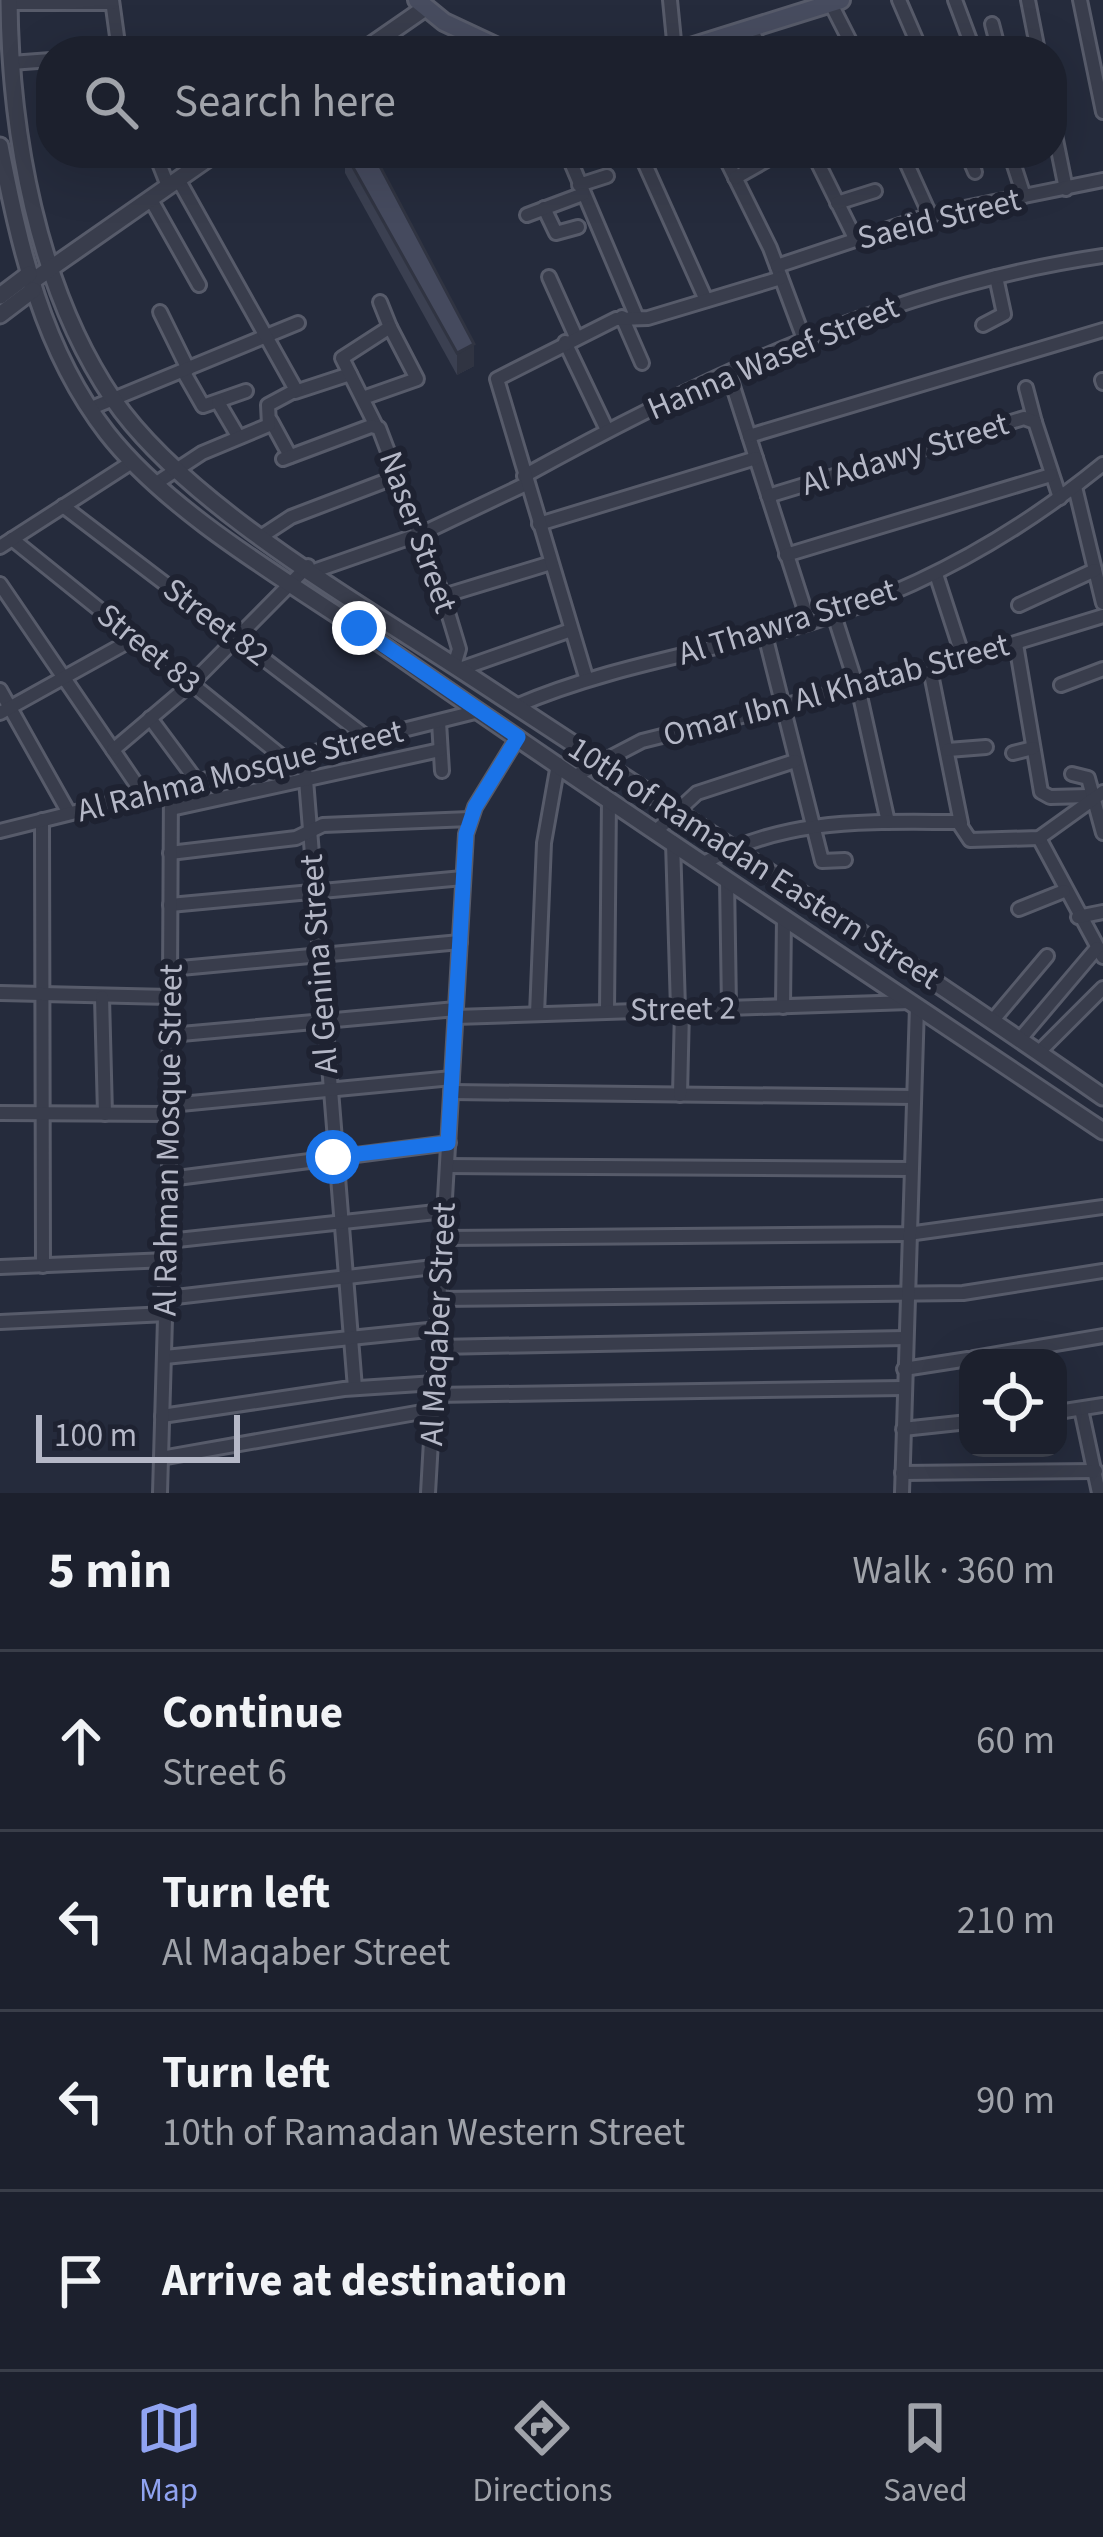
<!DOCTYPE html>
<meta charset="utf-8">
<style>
:root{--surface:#1c202d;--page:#252835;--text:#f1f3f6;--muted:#a0a3aa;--line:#3a3e49;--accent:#90a3f1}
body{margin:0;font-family:"Source Sans 3",sans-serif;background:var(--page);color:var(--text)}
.controls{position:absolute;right:36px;bottom:36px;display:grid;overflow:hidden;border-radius:24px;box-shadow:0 12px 48px #0002}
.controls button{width:108px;height:108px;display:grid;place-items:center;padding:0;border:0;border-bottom:3px solid var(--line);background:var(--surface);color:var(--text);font:60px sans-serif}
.scale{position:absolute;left:36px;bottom:30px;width:204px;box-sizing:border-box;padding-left:12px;border:6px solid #b5b8c7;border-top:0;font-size:33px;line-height:42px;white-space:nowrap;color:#b5b8c7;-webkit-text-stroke:9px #1e2231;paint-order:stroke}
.stop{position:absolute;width:36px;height:36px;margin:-27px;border:9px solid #1a73e8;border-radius:50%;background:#fff}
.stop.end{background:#1a73e8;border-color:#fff;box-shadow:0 3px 12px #0008}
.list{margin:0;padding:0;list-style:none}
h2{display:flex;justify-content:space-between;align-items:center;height:156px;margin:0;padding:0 48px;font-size:51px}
h2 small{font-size:39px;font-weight:400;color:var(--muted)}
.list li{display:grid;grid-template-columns:78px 1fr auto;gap:36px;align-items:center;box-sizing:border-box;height:180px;padding:0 48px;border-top:3px solid var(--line)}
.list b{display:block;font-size:45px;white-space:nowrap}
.list p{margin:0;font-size:39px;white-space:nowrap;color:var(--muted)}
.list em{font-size:39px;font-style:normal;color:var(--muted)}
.icon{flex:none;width:66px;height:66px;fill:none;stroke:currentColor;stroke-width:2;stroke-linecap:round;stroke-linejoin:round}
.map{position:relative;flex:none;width:1103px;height:1493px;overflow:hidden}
.search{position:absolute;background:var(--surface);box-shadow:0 12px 48px #0002;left:36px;right:36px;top:36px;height:132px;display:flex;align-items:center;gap:30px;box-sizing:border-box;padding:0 42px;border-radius:48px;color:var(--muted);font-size:45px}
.sheet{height:876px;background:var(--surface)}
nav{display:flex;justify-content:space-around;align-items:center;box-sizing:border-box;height:168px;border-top:3px solid var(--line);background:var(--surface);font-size:33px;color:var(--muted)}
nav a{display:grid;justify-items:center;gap:6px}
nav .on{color:var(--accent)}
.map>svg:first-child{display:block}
</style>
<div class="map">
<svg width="1103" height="1493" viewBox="0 0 1103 1493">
<rect width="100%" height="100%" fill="#252b3c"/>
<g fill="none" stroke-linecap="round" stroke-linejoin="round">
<g stroke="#575b6a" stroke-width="18">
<g id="minor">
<path d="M112 0 119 51"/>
<path d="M670 0 675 51"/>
<path d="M829 0 855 51"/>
<path d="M899 0 921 51"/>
<path d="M955 0 974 51"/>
<path d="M1028 0 1038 51"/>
<path d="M1080 0 1103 112"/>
<path d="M9 3H112"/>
<path d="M992 24 999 51"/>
<path d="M751 29 762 51"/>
<path d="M11 63 51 60"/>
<path d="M1052 120 1066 189"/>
<path d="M155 153 168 186"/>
<path d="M567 153 637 318"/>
<path d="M640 153 706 300"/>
<path d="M723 153 770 248 804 339"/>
<path d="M813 153 855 238"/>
<path d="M902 153 930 215"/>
<path d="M967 153 975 172"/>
<path d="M1010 153 1024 196"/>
<path d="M735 178 772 157"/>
<path d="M579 185 607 176"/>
<path d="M150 198 199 285"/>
<path d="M837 203 875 191"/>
<path d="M544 208 556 233 578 227"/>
<path d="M527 215 583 194"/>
<path d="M777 266 930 215 1103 180"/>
<path d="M549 277 576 337"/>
<path d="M380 302 390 327"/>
<path d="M160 312 188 369"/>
<path d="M622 317 642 363"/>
<path d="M983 325 1004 314 996 277"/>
<path d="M565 342 607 430"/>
<path d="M183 371 203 406 246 391"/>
<path d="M729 374 809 623"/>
<path d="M1102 380 1103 383"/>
<path d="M1026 388 1035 422"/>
<path d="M295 392 350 374"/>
<path d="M363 398 417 379 390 327 342 358 376 426"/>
<path d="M218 402 238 436"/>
<path d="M89 409 298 323"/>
<path d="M271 421 290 456"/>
<path d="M749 436 1103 330"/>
<path d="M283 459 371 426 379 428 443 596 459 649 454 666"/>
<path d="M524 476C705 376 896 286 1103 256"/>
<path d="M155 484 202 453 269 425 268 405 296 390 178 179"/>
<path d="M1075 487 1103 603"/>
<path d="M768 496 1024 418 1035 422 1060 498"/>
<path d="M63 506 369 739"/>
<path d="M539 524 756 458"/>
<path d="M262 536 291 517 396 477"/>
<path d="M12 539 285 759"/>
<path d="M0 547 132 462"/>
<path d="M786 555 1051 475"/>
<path d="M314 571 423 533 526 484"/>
<path d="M936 574 964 660"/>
<path d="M0 584 143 794"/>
<path d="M443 596 551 563"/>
<path d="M1019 605 1095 570"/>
<path d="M834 615 860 696 888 822"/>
<path d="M765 635 822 861 845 860"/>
<path d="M1016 644 1041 792 1050 797 1089 796"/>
<path d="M460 669 571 630"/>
<path d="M930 669 961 823"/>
<path d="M586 677 497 379 616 319 648 318 781 278"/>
<path d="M1061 685 1103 669"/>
<path d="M0 690 69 813"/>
<path d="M516 706C609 666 709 652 806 624 916 591 1015 536 1103 464"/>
<path d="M0 713 135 638"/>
<path d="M150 718 196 780"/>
<path d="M439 722 442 771"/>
<path d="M113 750 192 683 308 566"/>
<path d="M948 750 986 747"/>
<path d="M1013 753 1033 748"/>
<path d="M304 755 355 1388"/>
<path d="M1072 774 1088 778 1103 833"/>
<path d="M575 776 642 741 930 669 1103 616"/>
<path d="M171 809 440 750"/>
<path d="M42 820 43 1266"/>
<path d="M0 831 479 711"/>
<path d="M656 831 697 793 795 761"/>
<path d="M1039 838 1103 957"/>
<path d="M673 842 678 1009"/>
<path d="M170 853 296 838 323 825 470 819"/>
<path d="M704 863C785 817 867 822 958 822L970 840 1039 838 1103 792"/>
<path d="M727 879 729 1008"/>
<path d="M170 905 463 878"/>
<path d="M1019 909 1064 891"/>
<path d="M1078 917 1103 912"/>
<path d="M170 969 460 942"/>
<path d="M0 993 170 997"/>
<path d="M102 997 105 1114"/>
<path d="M783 1007 784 917"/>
<path d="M607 1011 609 799"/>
<path d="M537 1014 544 843 558 764"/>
<path d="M455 1017 910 1002"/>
<path d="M993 1020 1047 956"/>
<path d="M170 1035 456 1009"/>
<path d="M1020 1039 1097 948"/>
<path d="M1039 1052 1103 988"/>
<path d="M451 1092 914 1097"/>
<path d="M680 1095 682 1009"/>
<path d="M170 1105 452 1078"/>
<path d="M0 1113 170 1114"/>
<path d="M447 1166 911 1169"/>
<path d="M169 1179 449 1143"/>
<path d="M443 1238 908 1234 1103 1207"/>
<path d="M168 1241 445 1211"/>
<path d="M0 1267 168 1260"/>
<path d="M167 1298 442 1266"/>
<path d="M440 1299 963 1293 1103 1271"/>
<path d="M0 1322 167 1314"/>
<path d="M437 1347 905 1338"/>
<path d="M165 1357 438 1329"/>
<path d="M973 1358 1103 1336"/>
<path d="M904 1369 968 1359"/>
<path d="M434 1395 903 1388"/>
<path d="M1081 1409 1099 1493"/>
<path d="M1058 1412 1103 1405"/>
<path d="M162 1416 344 1389 435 1383"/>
<path d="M903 1429 968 1422"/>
<path d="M161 1458 433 1410"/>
<path d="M902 1473 1096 1471"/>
<path d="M160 1493 169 1179 171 787"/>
<path d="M428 1493 466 834 475 807 518 737"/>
<path d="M902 1493 917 1006"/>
</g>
</g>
<g stroke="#575b6a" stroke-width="21">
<g id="tertiary">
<path d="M9 0C10 132 37 287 113 399 186 506 366 607 476 680 686 818 897 954 1103 1097"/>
<path d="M363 51 425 8"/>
<path d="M0 146C20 248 42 349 107 433 174 519 304 590 394 653 628 816 866 972 1103 1131"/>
<path d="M31 282 216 153"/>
<path d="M0 296 29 274"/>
<path d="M0 315 33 290"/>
</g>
</g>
<g stroke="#575b6a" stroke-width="22">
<g id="secondary">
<path d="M417 0 444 22 506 51"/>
<path d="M678 51 841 0"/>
</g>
</g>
<use href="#minor" stroke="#393d4c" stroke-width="12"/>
<use href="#tertiary" stroke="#393d4c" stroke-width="15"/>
<use href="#secondary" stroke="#474c5f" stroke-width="16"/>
</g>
<path fill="#3b4051" d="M345 153 474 366 457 375 345 173Z"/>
<path fill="#303442" d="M474 344V366L457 375V353Z"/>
<path fill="#454a5e" stroke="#303442" stroke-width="3" d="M345 153H373L474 344 457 353Z"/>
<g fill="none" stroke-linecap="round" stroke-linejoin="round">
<path stroke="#1a73e8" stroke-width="15" d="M333 1157 448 1143 466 834 475 807 518 737 359 628"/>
</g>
<g text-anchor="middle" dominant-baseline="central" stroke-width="12" stroke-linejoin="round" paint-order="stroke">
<g font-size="33" fill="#b5b8c7" stroke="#1e2231">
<text transform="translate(939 219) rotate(-14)">Saeid Street</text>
<text transform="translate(773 358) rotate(-23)">Hanna Wasef Street</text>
<text transform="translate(905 454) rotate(-17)">Al Adawy Street</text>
<text transform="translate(418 532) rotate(70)">Naser Street</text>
<text transform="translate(216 622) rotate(37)">Street 82</text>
<text transform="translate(787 622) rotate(-17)">Al Thawra Street</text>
<text transform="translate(149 649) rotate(39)">Street 83</text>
<text transform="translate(836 690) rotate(-15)">Omar Ibn Al Khatab Street</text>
<text transform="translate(240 771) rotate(-14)">Al Rahma Mosque Street</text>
<text transform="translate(754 863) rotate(33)">10th of Ramadan Eastern Street</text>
<text transform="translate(319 964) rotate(-94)">Al Genina Street</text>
<text transform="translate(683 1009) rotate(-1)">Street 2</text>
<text transform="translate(168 1140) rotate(-89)">Al Rahman Mosque Street</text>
<text transform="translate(438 1324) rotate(-87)">Al Maqaber Street</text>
</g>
</g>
</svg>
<div class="controls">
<button><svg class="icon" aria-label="locate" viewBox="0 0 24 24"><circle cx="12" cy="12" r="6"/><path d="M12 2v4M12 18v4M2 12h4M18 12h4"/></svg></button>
</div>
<div class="scale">100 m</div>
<div class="stop" style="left:333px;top:1157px"></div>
<div class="stop end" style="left:359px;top:628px"></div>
<div class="search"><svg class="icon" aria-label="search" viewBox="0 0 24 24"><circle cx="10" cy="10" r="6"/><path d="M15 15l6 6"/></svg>Search here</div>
</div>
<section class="sheet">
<h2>5 min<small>Walk · 360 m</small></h2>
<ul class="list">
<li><svg class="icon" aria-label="ahead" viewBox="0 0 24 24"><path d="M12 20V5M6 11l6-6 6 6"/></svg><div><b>Continue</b><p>Street 6</p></div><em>60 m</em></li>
<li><svg class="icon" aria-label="left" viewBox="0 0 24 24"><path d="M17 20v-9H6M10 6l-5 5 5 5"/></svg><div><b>Turn left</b><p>Al Maqaber Street</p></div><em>210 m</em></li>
<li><svg class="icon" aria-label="left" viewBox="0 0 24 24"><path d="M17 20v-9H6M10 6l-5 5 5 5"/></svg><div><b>Turn left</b><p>10th of Ramadan Western Street</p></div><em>90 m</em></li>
<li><svg class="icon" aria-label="arrive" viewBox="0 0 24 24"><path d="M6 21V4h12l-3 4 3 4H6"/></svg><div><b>Arrive at destination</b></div></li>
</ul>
</section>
<nav>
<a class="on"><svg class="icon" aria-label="map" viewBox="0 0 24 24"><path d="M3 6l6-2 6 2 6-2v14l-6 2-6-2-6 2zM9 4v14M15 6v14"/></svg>Map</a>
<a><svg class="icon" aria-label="directions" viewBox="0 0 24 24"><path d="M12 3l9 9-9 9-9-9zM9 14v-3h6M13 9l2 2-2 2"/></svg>Directions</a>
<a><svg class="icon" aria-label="saved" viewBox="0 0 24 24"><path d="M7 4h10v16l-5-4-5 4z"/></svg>Saved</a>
</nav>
